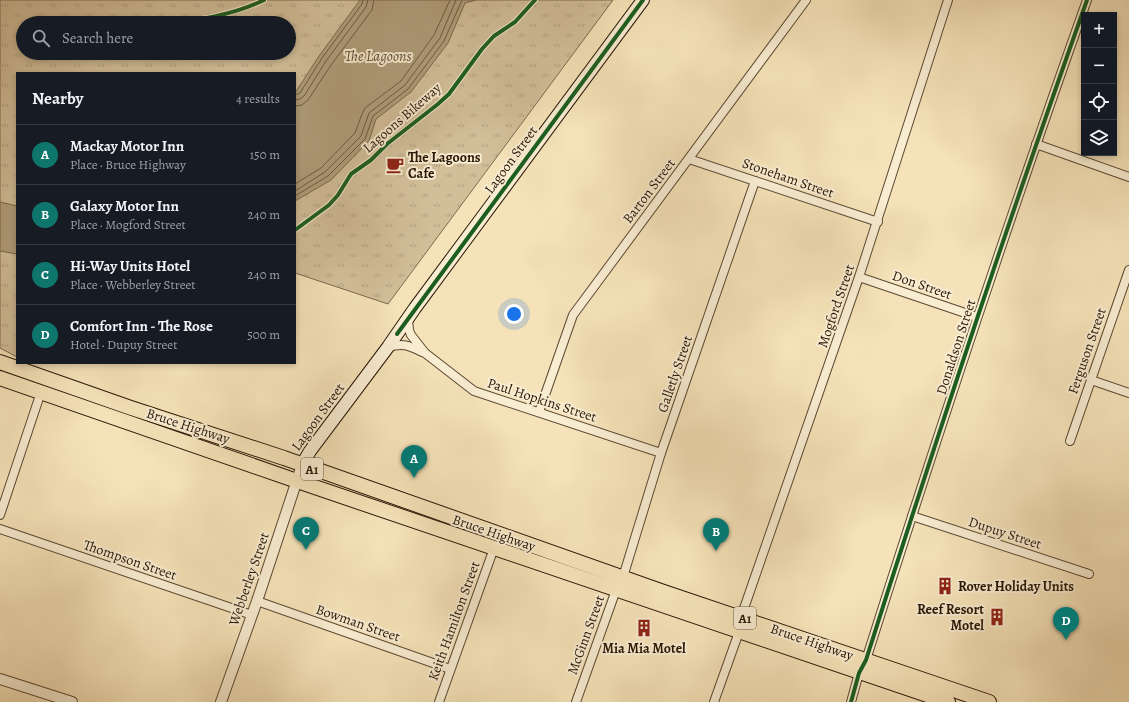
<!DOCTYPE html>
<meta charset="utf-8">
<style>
:root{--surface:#171b24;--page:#20242c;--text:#f1f3f6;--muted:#9ea1a6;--line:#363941;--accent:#0f766e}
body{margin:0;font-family:Alegreya,serif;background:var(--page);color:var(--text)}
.controls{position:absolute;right:12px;top:12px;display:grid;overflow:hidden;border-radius:0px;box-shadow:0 2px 6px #0003}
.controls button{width:36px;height:36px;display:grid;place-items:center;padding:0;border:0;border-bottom:1px solid var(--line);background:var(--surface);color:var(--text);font:20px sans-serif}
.you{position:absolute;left:514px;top:314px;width:14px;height:14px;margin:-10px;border:3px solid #fff;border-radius:50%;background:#1a73e8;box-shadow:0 0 0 6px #1a73e833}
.badge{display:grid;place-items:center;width:26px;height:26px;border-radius:50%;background:var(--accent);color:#fff;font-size:13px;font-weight:700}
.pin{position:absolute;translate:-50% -33px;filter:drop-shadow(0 1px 2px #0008)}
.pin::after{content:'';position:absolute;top:21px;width:14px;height:12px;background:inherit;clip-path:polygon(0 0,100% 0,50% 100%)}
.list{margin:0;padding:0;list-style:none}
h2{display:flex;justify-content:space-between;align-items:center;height:52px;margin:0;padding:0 16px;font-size:17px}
h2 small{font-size:13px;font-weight:400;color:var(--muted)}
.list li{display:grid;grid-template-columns:26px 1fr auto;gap:12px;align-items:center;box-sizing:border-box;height:60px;padding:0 16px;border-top:1px solid var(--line)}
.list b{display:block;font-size:15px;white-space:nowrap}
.list p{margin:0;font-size:13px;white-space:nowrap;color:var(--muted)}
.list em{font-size:13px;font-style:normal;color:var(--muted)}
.icon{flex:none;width:22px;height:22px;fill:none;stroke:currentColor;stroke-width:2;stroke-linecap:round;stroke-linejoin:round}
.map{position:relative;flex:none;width:1129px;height:702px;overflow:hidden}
.search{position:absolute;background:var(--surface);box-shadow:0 2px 6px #0003;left:16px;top:16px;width:280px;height:44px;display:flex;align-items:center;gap:10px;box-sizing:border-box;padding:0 14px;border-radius:22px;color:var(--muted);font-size:15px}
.panel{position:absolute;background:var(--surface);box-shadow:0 2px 6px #0003;left:16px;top:72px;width:280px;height:292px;border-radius:0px}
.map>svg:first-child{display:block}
</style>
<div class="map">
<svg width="1129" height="702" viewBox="0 0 1129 702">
<defs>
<pattern id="park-tufts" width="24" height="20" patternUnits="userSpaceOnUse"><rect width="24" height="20" fill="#d2bf9a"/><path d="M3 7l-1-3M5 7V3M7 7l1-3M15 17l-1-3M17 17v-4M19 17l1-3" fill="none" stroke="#b4a383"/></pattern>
</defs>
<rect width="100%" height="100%" fill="#f5e2b8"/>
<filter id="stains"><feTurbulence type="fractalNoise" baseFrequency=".005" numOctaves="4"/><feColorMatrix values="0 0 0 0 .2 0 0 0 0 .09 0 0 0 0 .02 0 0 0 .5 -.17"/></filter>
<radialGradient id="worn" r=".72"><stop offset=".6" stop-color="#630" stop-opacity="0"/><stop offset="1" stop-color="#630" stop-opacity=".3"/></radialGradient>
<path fill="url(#park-tufts)" stroke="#7e6a50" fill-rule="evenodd" d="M0 0H613L388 304 295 273V73H17V357L0 348ZM23 23H289V53H23Z"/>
<g fill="#b09d7b" stroke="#7a674c">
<path d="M360 0H476L465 3 448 43 411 92 376 119 369 141 331 180 295 201V93L319 56Z"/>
<path d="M0 202 17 206V254L0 251Z"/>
</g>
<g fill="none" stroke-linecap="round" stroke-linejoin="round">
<g stroke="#6c5a40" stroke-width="1">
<path d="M295 95 300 93 322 58 362 4 363 0"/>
<path d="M295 100 300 99 304 96 326 61 366 7 368 0"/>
<path d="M295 106 302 105 308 100 331 65 372 10 374 0"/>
<path d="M295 184 321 168 355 133 362 114 365 108 401 81 434 35 450 0"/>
<path d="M295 191 325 172 361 136 369 113 405 85 440 38 456 0"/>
<path d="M295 196 328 176 365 139 373 116 408 89 444 41 462 0"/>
</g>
<g stroke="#5c4932" stroke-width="10">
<g id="minor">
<path d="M1036 144 1129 177"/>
<path d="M689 159 878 222"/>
<path d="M859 277 977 317"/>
<path d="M408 319 409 330 411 335 425 353 474 391 661 453"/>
<path d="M388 347C403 343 408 345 422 352"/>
<path d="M1091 380 1129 393"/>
<path d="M539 412 573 315 806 0"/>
<path d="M1070 441 1129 270"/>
<path d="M0 515 41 392"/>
<path d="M912 516 1089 574"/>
<path d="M0 529 252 615"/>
<path d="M257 601 450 669"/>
<path d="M741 617 859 277 948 0"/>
<path d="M439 702 494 548"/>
<path d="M576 702 616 590 623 577 661 453 755 181"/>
<path d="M714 702 739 632"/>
<path d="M851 702 859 673 866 660C936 439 1009 219 1087 0"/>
</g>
</g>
<g stroke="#5c4932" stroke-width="12">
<g id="tertiary">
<path d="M0 679 72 702"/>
<path d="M221 702 257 601 302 465"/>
</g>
</g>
<g stroke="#291606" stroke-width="14">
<path id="secondary" d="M302 465 310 451 388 347 415 308 643 0"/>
</g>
<g stroke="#291606" stroke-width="16">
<g id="trunk">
<path d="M0 362 131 408 284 458 661 591 989 702"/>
<path d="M0 378 297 481 948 702"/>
</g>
</g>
<use href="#minor" stroke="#f8ecd1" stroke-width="8"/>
<use href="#tertiary" stroke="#f8ecd1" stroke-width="10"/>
<use href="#secondary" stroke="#f8ecd1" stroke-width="12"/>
<use href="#trunk" stroke="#f5e2b8" stroke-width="14"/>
<g stroke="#f8ecd1" stroke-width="6">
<g id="cycleway">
<path d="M180 23C209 18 237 13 264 0"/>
<path d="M295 230 329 205 338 195 351 174 371 160 387 144 438 104 449 94 482 49 494 36 515 22 535 0"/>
<path d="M397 334 643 0"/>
<path d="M851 702 859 673 866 660C936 439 1009 219 1087 0"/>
</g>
</g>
<use href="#cycleway" stroke="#1b5e20" stroke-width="4"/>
</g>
<defs>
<g id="cafe-bare" transform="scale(1.38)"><path d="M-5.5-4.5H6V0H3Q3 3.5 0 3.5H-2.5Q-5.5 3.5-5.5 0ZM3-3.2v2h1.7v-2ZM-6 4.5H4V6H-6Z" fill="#8f2418" stroke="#f8ecd1" stroke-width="2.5" paint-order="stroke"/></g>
<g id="building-bare" transform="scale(1.38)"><path d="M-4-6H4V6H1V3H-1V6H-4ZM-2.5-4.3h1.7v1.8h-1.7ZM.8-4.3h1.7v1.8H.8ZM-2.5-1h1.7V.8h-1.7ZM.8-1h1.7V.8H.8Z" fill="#8f2418" stroke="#f8ecd1" stroke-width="2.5" paint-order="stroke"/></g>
</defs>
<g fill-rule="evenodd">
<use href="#cafe-bare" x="395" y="165"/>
<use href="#building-bare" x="945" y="586"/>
<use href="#building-bare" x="997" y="617"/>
<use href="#building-bare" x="644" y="628"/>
</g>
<g text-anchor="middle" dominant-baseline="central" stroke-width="4" stroke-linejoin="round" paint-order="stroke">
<g fill="#f8ecd1" stroke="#675643" stroke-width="1">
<rect x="301" y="458" width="22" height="22" rx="3"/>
<rect x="734" y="607" width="22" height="22" rx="3"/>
</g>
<g font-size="13" font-weight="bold" fill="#291606">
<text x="312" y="469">A1</text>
<text x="745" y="618">A1</text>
</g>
<g font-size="14" fill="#291606" stroke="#f8ecd1">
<text transform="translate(402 118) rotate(-41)">Lagoons Bikeway</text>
<text transform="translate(511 160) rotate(-54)">Lagoon Street</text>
<text transform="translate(788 178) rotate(19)">Stoneham Street</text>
<text transform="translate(649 191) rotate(-53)">Barton Street</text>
<text transform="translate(922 285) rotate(19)">Don Street</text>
<text transform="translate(836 306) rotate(-71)">Mogford Street</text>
<text transform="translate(956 347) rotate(-72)">Donaldson Street</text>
<text transform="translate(1087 351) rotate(-71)">Ferguson Street</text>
<text transform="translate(675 374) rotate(-71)">Galletly Street</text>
<text transform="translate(542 400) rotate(18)">Paul Hopkins Street</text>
<text transform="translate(318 417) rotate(-54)">Lagoon Street</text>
<text transform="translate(188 426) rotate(18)">Bruce Highway</text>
<text transform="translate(494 533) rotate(19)">Bruce Highway</text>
<text transform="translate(1005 533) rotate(18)">Dupuy Street</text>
<text transform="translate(130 560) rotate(19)">Thompson Street</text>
<text transform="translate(249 579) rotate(-71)">Webberley Street</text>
<text transform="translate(454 621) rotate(-70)">Keith Hamilton Street</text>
<text transform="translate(358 623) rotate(19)">Bowman Street</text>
<text transform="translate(586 635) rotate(-70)">McGinn Street</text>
<text transform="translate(812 642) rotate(19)">Bruce Highway</text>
</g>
<g font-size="14" font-weight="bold" fill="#291606" stroke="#f8ecd1" text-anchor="start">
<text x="408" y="157">The Lagoons<tspan x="408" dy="16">Cafe</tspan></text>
<text x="958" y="586">Rover Holiday Units</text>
<text x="984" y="609" text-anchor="end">Reef Resort<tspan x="984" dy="16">Motel</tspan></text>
<text x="644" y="648" text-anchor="middle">Mia Mia Motel</text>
</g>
<g font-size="15" font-style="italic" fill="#5f4c35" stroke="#f8ecd1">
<text x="378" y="56">The Lagoons</text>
</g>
</g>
<rect width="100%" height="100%" filter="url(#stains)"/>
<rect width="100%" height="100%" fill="url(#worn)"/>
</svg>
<div class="controls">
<button>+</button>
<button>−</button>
<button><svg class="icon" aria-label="locate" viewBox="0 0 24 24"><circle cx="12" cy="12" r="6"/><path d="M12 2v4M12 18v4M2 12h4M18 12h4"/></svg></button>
<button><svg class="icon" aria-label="layers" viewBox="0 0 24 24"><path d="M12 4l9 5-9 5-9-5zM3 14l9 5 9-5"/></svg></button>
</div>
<div class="you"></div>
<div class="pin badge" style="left:414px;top:478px">A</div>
<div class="pin badge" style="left:716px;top:551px">B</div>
<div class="pin badge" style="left:306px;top:550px">C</div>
<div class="pin badge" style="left:1066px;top:640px">D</div>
<div class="search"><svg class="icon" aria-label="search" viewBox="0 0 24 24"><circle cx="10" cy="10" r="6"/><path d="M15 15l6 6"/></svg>Search here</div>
<section class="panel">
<h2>Nearby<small>4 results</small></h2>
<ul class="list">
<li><span class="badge">A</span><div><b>Mackay Motor Inn</b><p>Place · Bruce Highway</p></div><em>150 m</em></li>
<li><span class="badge">B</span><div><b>Galaxy Motor Inn</b><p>Place · Mogford Street</p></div><em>240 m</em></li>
<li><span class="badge">C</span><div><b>Hi-Way Units Hotel</b><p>Place · Webberley Street</p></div><em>240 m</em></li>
<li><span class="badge">D</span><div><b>Comfort Inn - The Rose</b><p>Hotel · Dupuy Street</p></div><em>500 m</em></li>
</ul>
</section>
</div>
